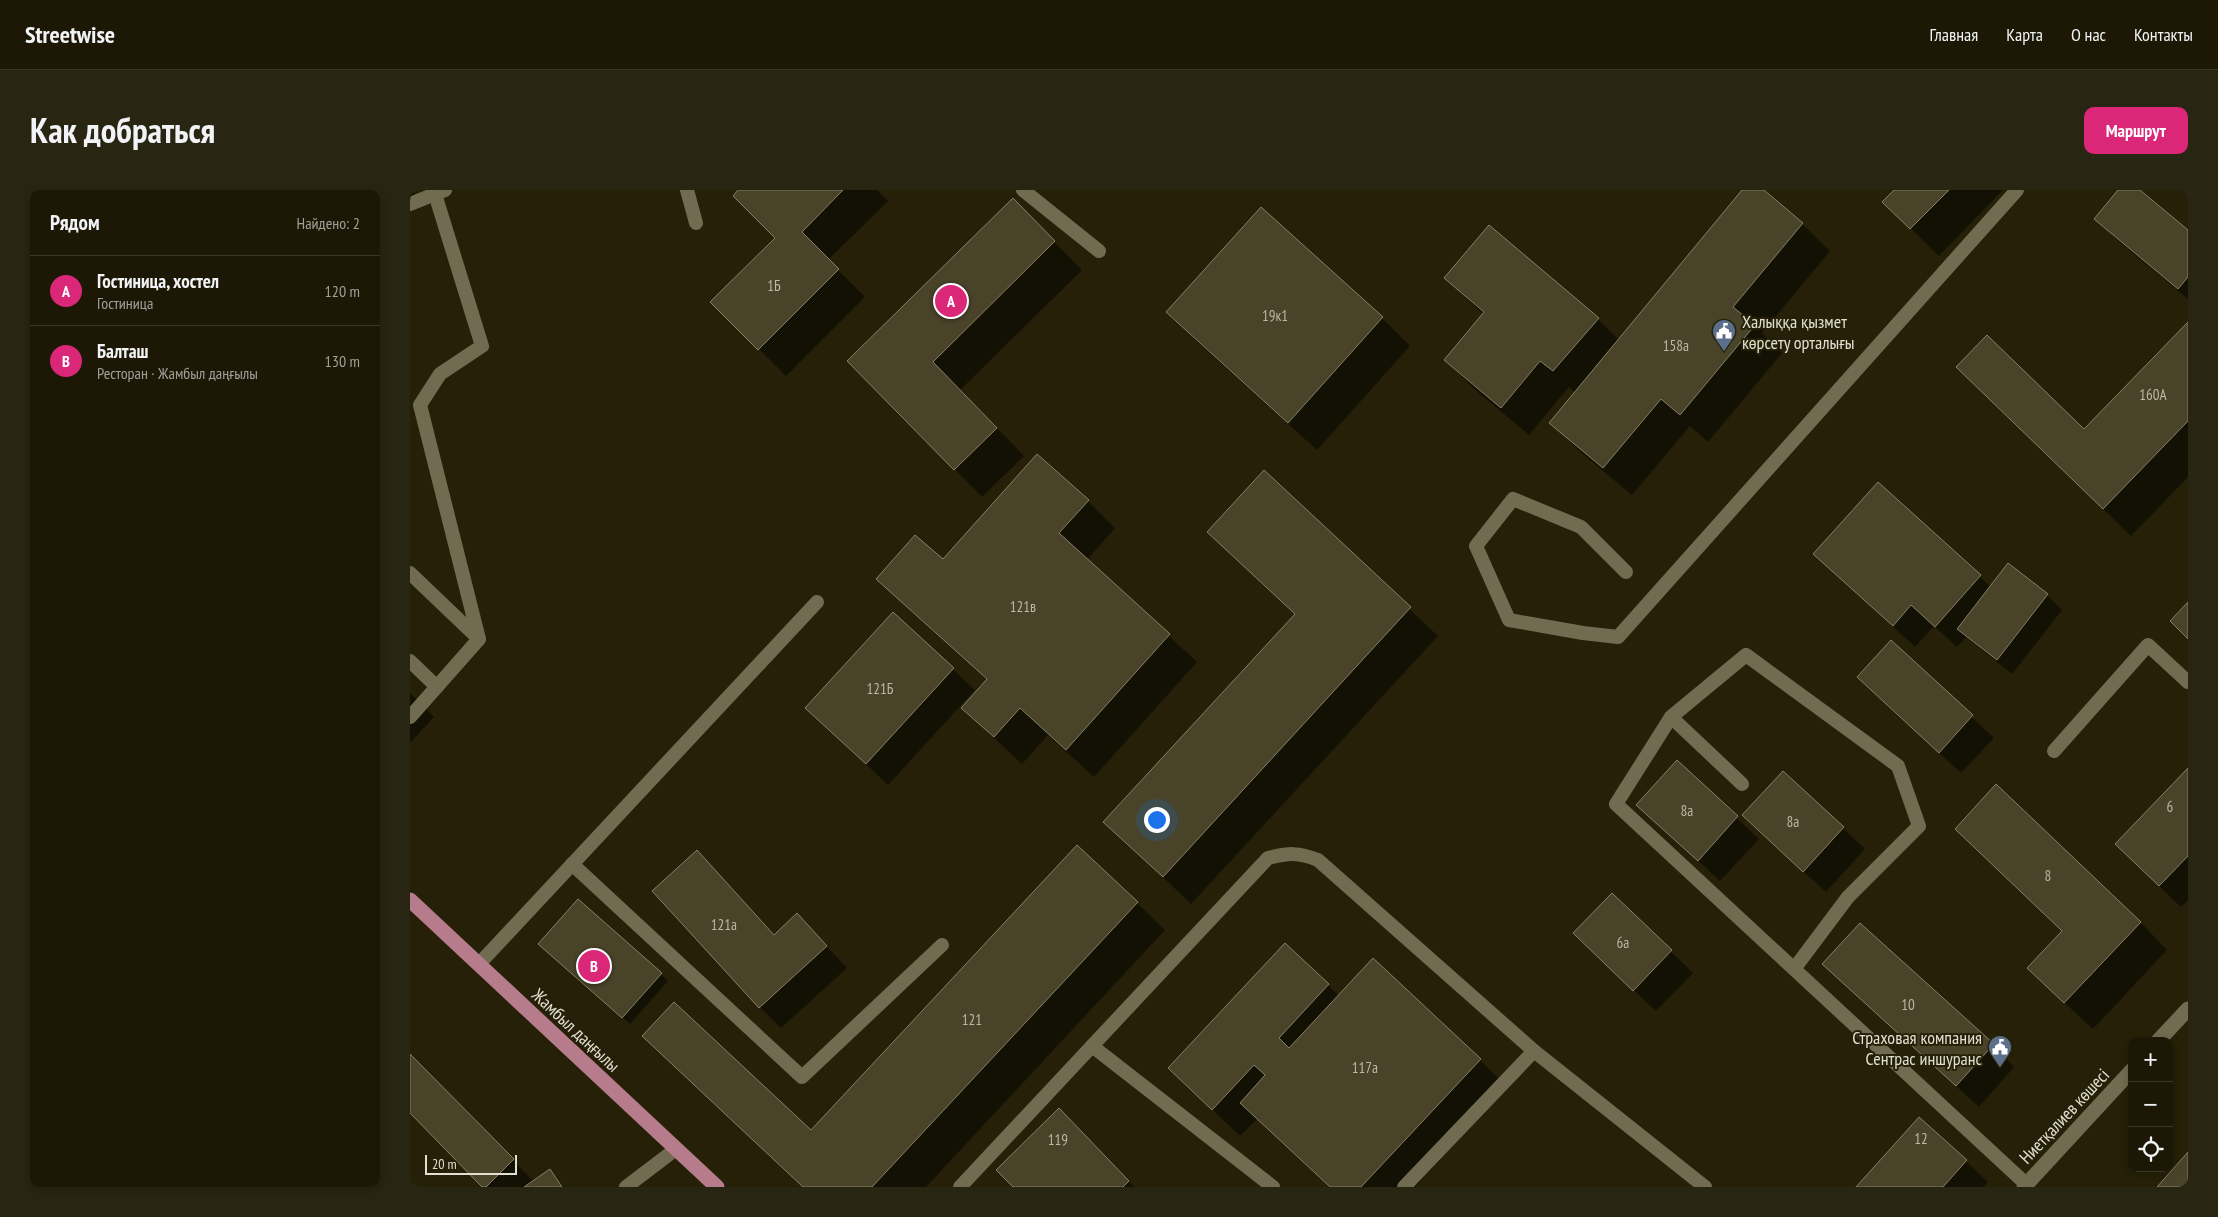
<!DOCTYPE html>
<html lang="ru">
<meta charset="utf-8">
<style>
:root{--surface:#1c1805;--page:#292513;--text:#f1f3f6;--muted:#a0a09a;--line:#3a3727;--accent:#db2777}
body{margin:0;font-family:"PT Sans Narrow",sans-serif;background:var(--page);color:var(--text)}
.controls{position:absolute;right:15px;bottom:15px;display:grid;overflow:hidden;border-radius:10px;box-shadow:0 2px 8px #0003}
.controls button{width:45px;height:45px;display:grid;place-items:center;padding:0;border:0;border-bottom:1px solid var(--line);background:var(--surface);color:var(--text);font:25px sans-serif}
.scale{position:absolute;left:15px;bottom:12px;width:92px;box-sizing:border-box;padding-left:5px;border:2px solid #e1dfd0;border-top:0;font-size:14px;line-height:18px;white-space:nowrap;color:#e1dfd0;-webkit-text-stroke:4px #252007;paint-order:stroke}
.you{position:absolute;left:746px;top:629px;width:18px;height:18px;margin:-12px;border:4px solid #fff;border-radius:50%;background:#1a73e8;box-shadow:0 0 0 8px #1a73e833}
.badge{display:grid;place-items:center;width:32px;height:32px;border-radius:50%;background:var(--accent);color:#fff;font-size:16px;font-weight:700}
.pin{position:absolute;translate:-50% -50%;border:2px solid #fff;box-shadow:0 1px 5px #0006}
.list{margin:0;padding:0;list-style:none}
h2{display:flex;justify-content:space-between;align-items:center;height:65px;margin:0;padding:0 20px;font-size:21px}
h2 small{font-size:16px;font-weight:400;color:var(--muted)}
.list li{display:grid;grid-template-columns:32px 1fr auto;gap:15px;align-items:center;box-sizing:border-box;height:70px;padding:0 20px;border-top:1px solid var(--line)}
.list b{display:block;font-size:19px;white-space:nowrap}
.list p{margin:0;font-size:16px;white-space:nowrap;color:var(--muted)}
.list em{font-size:16px;font-style:normal;color:var(--muted)}
.icon{flex:none;width:28px;height:28px;fill:none;stroke:currentColor;stroke-width:2;stroke-linecap:round;stroke-linejoin:round}
.map{position:relative;flex:none;width:1778px;height:997px;overflow:hidden;border-radius:10px}
header{display:flex;align-items:center;gap:30px;box-sizing:border-box;height:70px;padding:0 25px;background:var(--surface);border-bottom:1px solid var(--line)}
header strong{font-size:24px}
nav{display:flex;gap:28px;margin-inline-start:auto;font-size:18px}
.intro{display:flex;align-items:center;justify-content:space-between;box-sizing:border-box;height:120px;padding:0 30px}
h1{margin:0;font-size:35px}
.button{padding:12px 22px;border-radius:10px;background:var(--accent);color:#fff;font-size:18px;font-weight:700}
main{display:flex;gap:30px;padding:0 30px}
aside{flex:1;background:var(--surface);border-radius:10px;box-shadow:0 2px 8px #0003}
.map>svg:first-child{display:block}
</style>
<header>
<strong>Streetwise</strong>
<nav><a>Главная</a><a>Карта</a><a>О нас</a><a>Контакты</a></nav>
</header>
<div class="intro"><h1>Как добраться</h1><a class="button">Маршрут</a></div>
<main>
<aside>
<h2>Рядом<small>Найдено: 2</small></h2>
<ul class="list">
<li><span class="badge">A</span><div><b>Гостиница, хостел</b><p>Гостиница</p></div><em>120 m</em></li>
<li><span class="badge">B</span><div><b>Балташ</b><p>Ресторан · Жамбыл даңғылы</p></div><em>130 m</em></li>
</ul>
</aside>
<div class="map">
<svg width="1778" height="997" viewBox="0 0 1778 997">
<rect width="100%" height="100%" fill="#252007"/>
<g fill="#0007">
<path d="M0 0H3L5 5 0 7Z"/>
<path d="M330 0H467L478 11 418 70 455 107 376 186 302 112 366 48Z"/>
<path d="M1334 0H1352L1392 34 1420 61 1352 143 1372 163 1298 252 1280 236 1222 305 1168 260 1141 232 1165 203 1159 197 1119 245 1063 198 1036 170 1074 125 1035 88 1188 129 1209 150Z"/>
<path d="M1486 0H1593L1529 66 1474 12Z"/>
<path d="M1710 0H1728L1778 42V109L1707 50 1686 29Z"/>
<path d="M851 19 972 128 1000 156 907 260 785 150 758 122Z"/>
<path d="M631 38 672 80 550 200 614 266 572 307 439 172Z"/>
<path d="M1778 134V287L1721 346 1576 204 1675 241Z"/>
<path d="M854 282 1028 446 781 714 695 632 886 425 799 342Z"/>
<path d="M1468 293 1581 397 1598 374 1637 405 1652 420 1602 484 1556 447 1547 457 1524 436 1505 457 1405 364Z"/>
<path d="M678 311 705 338 677 370 787 472 684 587 638 545 612 574 581 545 553 518 578 491 467 389 533 371Z"/>
<path d="M483 424 565 500 478 595 397 518Z"/>
<path d="M1481 452 1584 548 1551 583 1448 487Z"/>
<path d="M0 503 24 527 0 553Z"/>
<path d="M1267 572 1349 649 1310 691 1228 615Z"/>
<path d="M1778 580V710L1771 717 1728 676Z"/>
<path d="M1373 582 1455 659 1416 702 1355 646Z"/>
<path d="M287 662 365 746 387 725 437 778 371 838 350 817Z"/>
<path d="M1202 705 1283 783 1246 821 1186 765Z"/>
<path d="M727 713 755 740 516 997H393L262 873 401 942Z"/>
<path d="M1730 732 1757 760 1683 839 1646 805Z"/>
<path d="M137 761 251 784 258 791 220 834Z"/>
<path d="M1414 774 1583 855 1604 877 1569 917Z"/>
<path d="M918 795 929 806 1070 870 1097 897 1005 997H919L847 929 830 946 759 878Z"/>
<path d="M0 865 124 992 140 981 153 997H74L0 922Z"/>
<path d="M1509 928 1578 992 1574 997H1448Z"/>
<path d="M677 948 724 997H605Z"/>
</g>
<g fill="#484329" stroke="#868165">
<path d="M328 0H433L392 42 429 79 348 160 300 112 365 48 323 6Z"/>
<path d="M1332 0H1354L1393 33 1323 117 1345 135 1270 225 1251 209 1193 278 1139 233Z"/>
<path d="M1484 0H1539L1500 39 1472 12Z"/>
<path d="M1708 0H1730L1778 40V87L1768 99 1684 29Z"/>
<path d="M603 8 645 51 523 172 587 238 544 280 437 171Z"/>
<path d="M851 17 973 127 878 233 756 122Z"/>
<path d="M1079 35 1189 128 1143 181 1130 171 1091 218 1034 170 1074 122 1034 88Z"/>
<path d="M1778 132V231L1693 319 1546 177 1577 145 1674 239Z"/>
<path d="M627 264 679 310 649 343 760 444 656 560 610 518 584 547 551 518 577 489 466 389 505 345 533 369Z"/>
<path d="M854 280 1001 417 753 687 693 632 885 424 797 342Z"/>
<path d="M1468 292 1571 385 1525 437 1501 415 1483 436 1403 364Z"/>
<path d="M1598 373 1638 404 1587 470 1547 439Z"/>
<path d="M1778 412V449L1760 431Z"/>
<path d="M483 422 544 478 456 574 395 518Z"/>
<path d="M1481 450 1563 525 1529 563 1447 487Z"/>
<path d="M1267 570 1328 626 1288 671 1226 615Z"/>
<path d="M1778 578V666L1749 696 1705 654Z"/>
<path d="M1373 581 1434 637 1393 682 1332 625Z"/>
<path d="M1586 594 1731 732 1654 813 1617 778 1652 741 1545 639Z"/>
<path d="M667 655 728 712 462 997H393L232 846 264 812 401 940Z"/>
<path d="M287 660 364 745 387 723 417 756 349 818 242 701Z"/>
<path d="M1202 703 1262 760 1223 801 1163 743Z"/>
<path d="M168 709 252 783 212 828 128 754Z"/>
<path d="M1450 733 1584 854 1546 896 1412 774Z"/>
<path d="M875 753 919 794 869 848 879 858 963 768 1071 869 951 997H920L830 913 855 885 844 875 802 920 758 878Z"/>
<path d="M0 864 104 969 76 997H72L0 923Z"/>
<path d="M649 918 719 991 713 997H603L586 980Z"/>
<path d="M1509 927 1557 970 1533 997H1446Z"/>
<path d="M1778 962V997H1747Z"/>
<path d="M140 979 152 997H114Z"/>
</g>
<g fill="none" stroke-linecap="round" stroke-linejoin="round">
<g stroke="#716c51" stroke-width="14">
<path d="M277 0 286 33"/>
<path d="M613 0 689 61"/>
<path d="M25 4 72 156 30 184 10 215 69 449"/>
<path d="M0 14 35 0"/>
<path d="M1216 382 1171 337 1103 309 1066 356 1099 430 1173 443 1208 447 1607 0"/>
<path d="M0 383 69 449 0 527"/>
<path d="M0 471 27 497"/>
<path d="M1261 527 1332 594"/>
<path d="M1644 561 1738 455 1778 492"/>
<path d="M162 674 392 887 532 755"/>
<path d="M69 774 407 412"/>
<path d="M1384 779 1438 707 1509 636 1488 576 1336 465 1261 527 1206 614 1616 994"/>
<path d="M682 856 863 997"/>
<path d="M216 997 266 959"/>
<path d="M550 997 858 668C879 663 888 662 908 670L1124 861 1295 997"/>
<path d="M994 997 1124 861"/>
</g>
<g stroke="#716c51" stroke-width="15">
<path d="M1748 851 1778 819"/>
<path d="M1614 997 1722 880"/>
</g>
<path stroke="#b67c8b" stroke-width="15" d="M0 710 307 997"/>
</g>
<defs>
<g id="civic-pin" transform="scale(1.25)"><path d="M0 17L-7.5 6A9.5 9.5 0 1 1 7.5 6Z" fill="#5c6f8a" stroke="#252007"/><path d="M-.6-6.5H3V-4.5H.6V-3L4-1V1h2V6H-6V1h2V-1L-.6-3ZM-1.2 2.5V6h2.4V2.5Z" fill="#fff"/></g>
</defs>
<g fill-rule="evenodd">
<use href="#civic-pin" x="1314" y="141"/>
<use href="#civic-pin" x="1590" y="857"/>
</g>
<g text-anchor="middle" dominant-baseline="central" stroke-width="4" stroke-linejoin="round" paint-order="stroke">
<g font-size="15" fill="#bbb8a6">
<text x="364" y="95">1Б</text>
<text x="865" y="125">19к1</text>
<text x="1266" y="155">158а</text>
<text x="1743" y="204">160А</text>
<text x="613" y="416">121в</text>
<text x="470" y="498">121Б</text>
<text x="1760" y="616">6</text>
<text x="1277" y="620">8а</text>
<text x="1383" y="631">8а</text>
<text x="1638" y="685">8</text>
<text x="314" y="734">121а</text>
<text x="1213" y="752">6а</text>
<text x="1498" y="814">10</text>
<text x="562" y="829">121</text>
<text x="955" y="877">117а</text>
<text x="1511" y="948">12</text>
<text x="648" y="949">119</text>
</g>
<g font-size="18" fill="#e1dfd0" stroke="#252007" text-anchor="start">
<text x="1332" y="131">Халыққа қызмет<tspan x="1332" dy="21">көрсету орталығы</tspan></text>
<text x="1572" y="847" text-anchor="end">Страховая компания<tspan x="1572" dy="21">Сентрас иншуранс</tspan></text>
</g>
<g font-size="18" fill="#e1dfd0" stroke="#252007">
<text transform="translate(166 840) rotate(43)">Жамбыл даңғылы</text>
<text transform="translate(1654 926) rotate(-47)">Ниетқалиев көшесі</text>
</g>
</g>
</svg>
<div class="controls">
<button>+</button>
<button>−</button>
<button><svg class="icon" aria-label="locate" viewBox="0 0 24 24"><circle cx="12" cy="12" r="6"/><path d="M12 2v4M12 18v4M2 12h4M18 12h4"/></svg></button>
</div>
<div class="scale">20 m</div>
<div class="you"></div>
<div class="pin badge" style="left:541px;top:111px">A</div>
<div class="pin badge" style="left:184px;top:776px">B</div>
</div>
</main>
